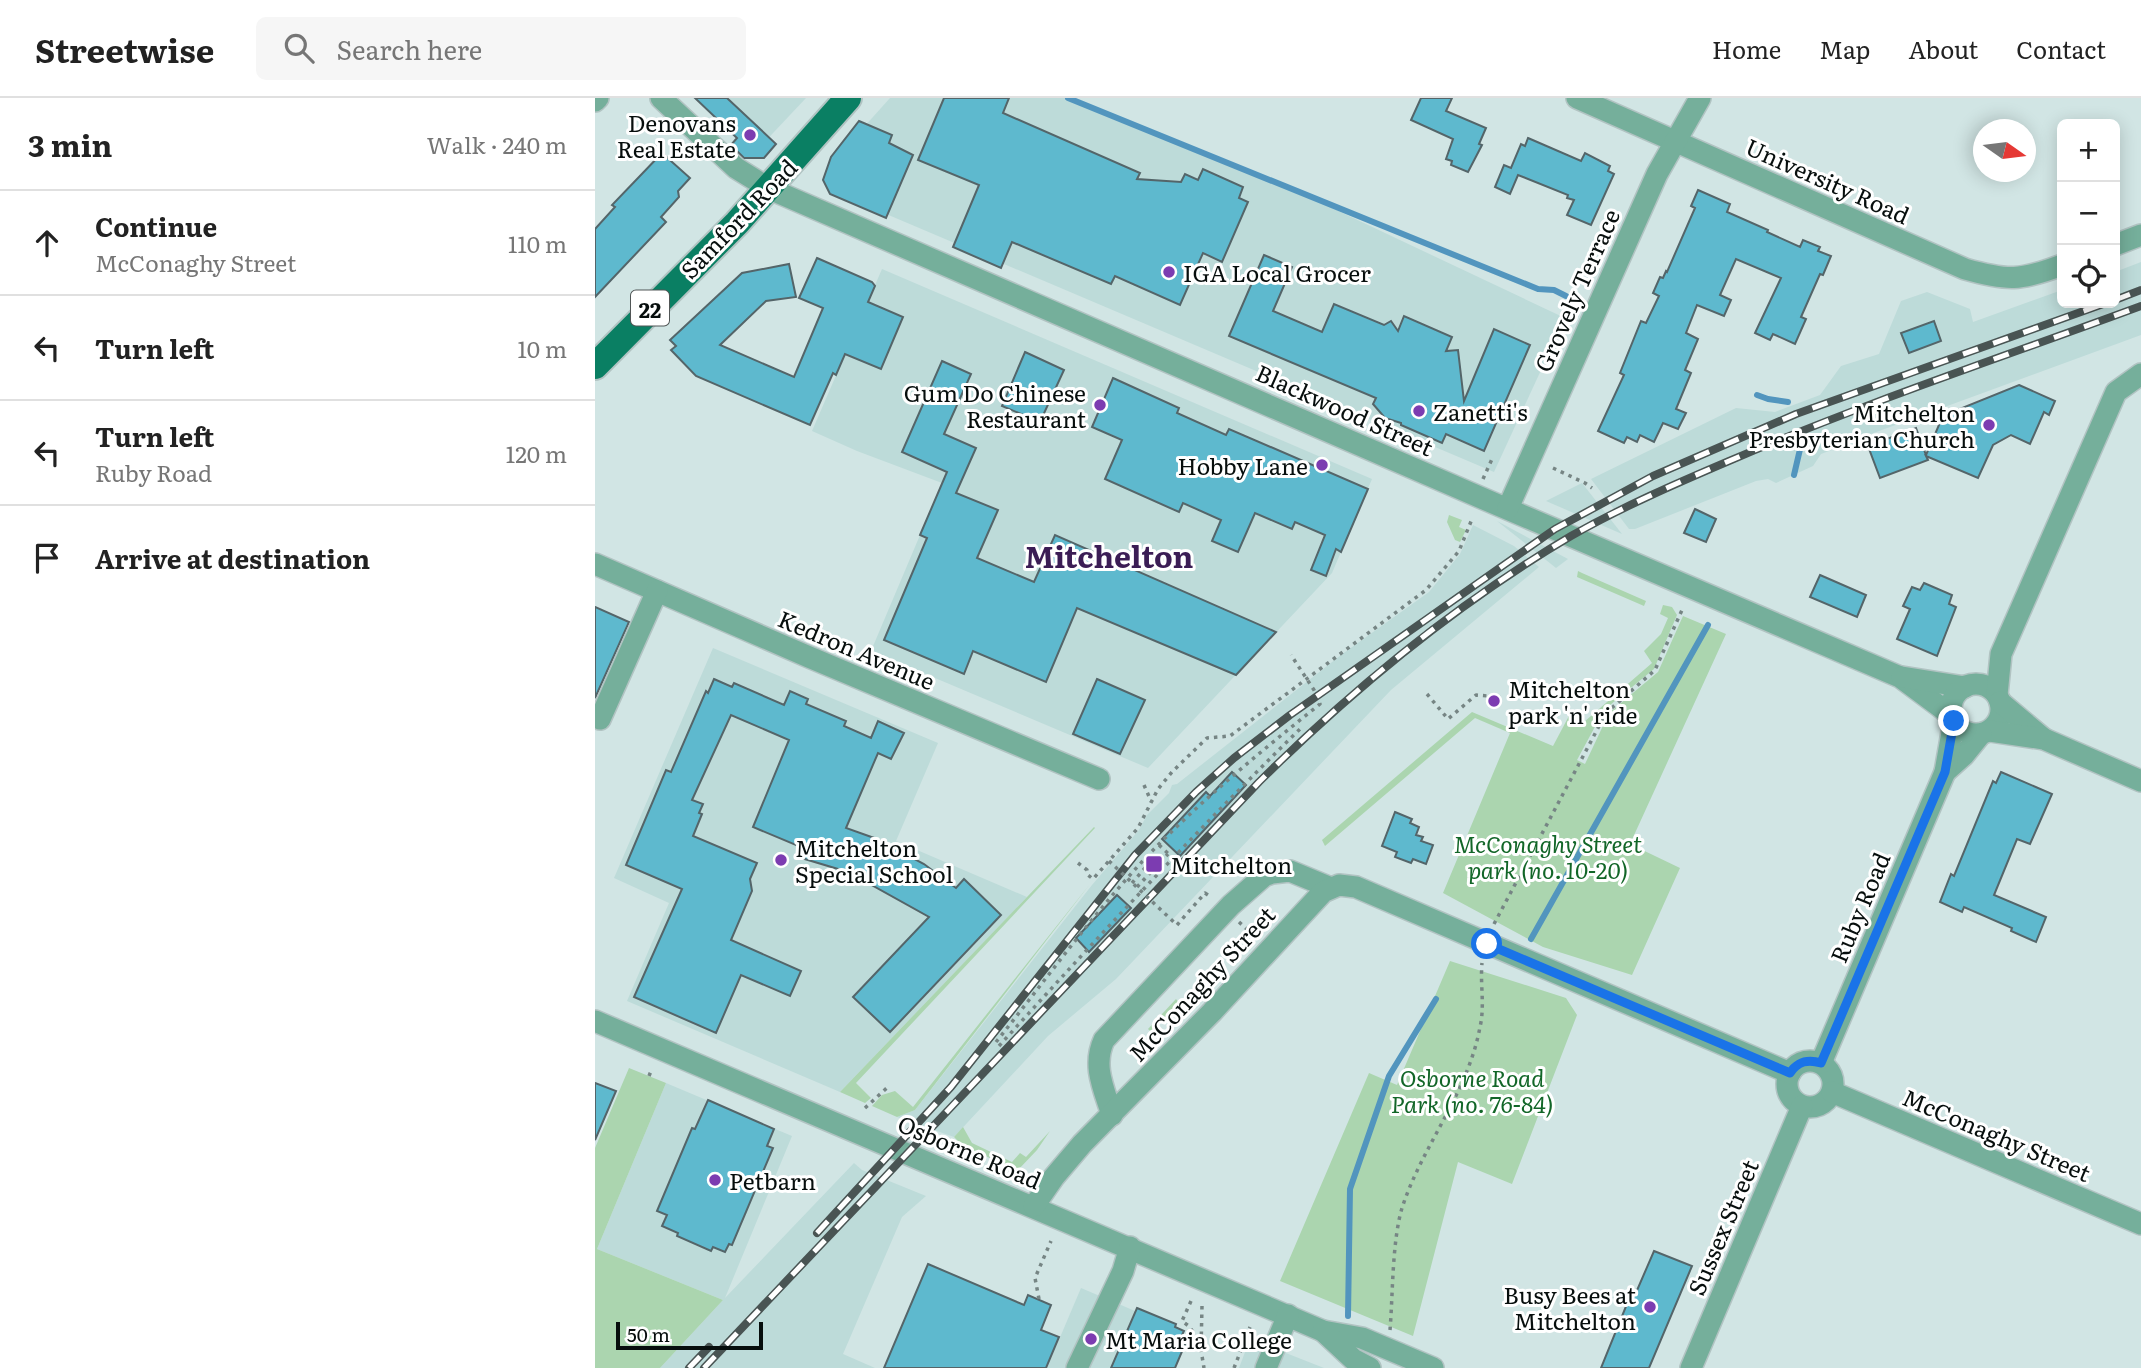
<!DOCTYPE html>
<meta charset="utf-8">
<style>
:root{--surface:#fff;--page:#f6f6f6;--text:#222;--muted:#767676;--line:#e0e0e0}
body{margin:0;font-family:Literata,serif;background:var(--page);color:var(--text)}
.controls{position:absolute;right:21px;top:21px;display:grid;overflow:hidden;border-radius:10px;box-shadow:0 4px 18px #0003}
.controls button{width:63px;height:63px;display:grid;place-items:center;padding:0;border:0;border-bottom:2px solid var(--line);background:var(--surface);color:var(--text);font:35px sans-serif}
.compass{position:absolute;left:1378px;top:21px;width:63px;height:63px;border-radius:50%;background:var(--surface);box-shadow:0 4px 18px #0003;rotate:104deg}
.scale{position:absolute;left:21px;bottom:18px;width:147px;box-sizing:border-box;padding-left:7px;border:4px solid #070e0d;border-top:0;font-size:19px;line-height:24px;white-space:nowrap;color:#070e0d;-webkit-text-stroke:5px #fff;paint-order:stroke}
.stop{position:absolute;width:21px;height:21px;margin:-16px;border:5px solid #1a73e8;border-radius:50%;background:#fff}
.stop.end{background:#1a73e8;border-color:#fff;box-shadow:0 2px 7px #0008}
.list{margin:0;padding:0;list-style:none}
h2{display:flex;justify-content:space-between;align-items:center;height:91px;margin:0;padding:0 28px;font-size:30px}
h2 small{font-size:23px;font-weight:400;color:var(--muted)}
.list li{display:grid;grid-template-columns:46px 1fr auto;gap:21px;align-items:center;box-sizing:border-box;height:105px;padding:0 28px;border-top:2px solid var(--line)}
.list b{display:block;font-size:26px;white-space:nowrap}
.list p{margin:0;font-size:23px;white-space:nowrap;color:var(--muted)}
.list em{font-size:23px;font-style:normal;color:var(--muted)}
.icon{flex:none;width:38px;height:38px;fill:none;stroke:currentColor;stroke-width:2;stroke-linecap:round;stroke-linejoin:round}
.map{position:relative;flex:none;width:1546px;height:1270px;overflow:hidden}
header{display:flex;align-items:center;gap:42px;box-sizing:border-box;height:98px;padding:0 35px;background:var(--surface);border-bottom:2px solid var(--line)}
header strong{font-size:33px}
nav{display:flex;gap:38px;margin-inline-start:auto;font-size:24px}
.search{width:490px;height:63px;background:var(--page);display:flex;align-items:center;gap:18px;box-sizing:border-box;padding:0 24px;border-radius:10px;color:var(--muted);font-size:26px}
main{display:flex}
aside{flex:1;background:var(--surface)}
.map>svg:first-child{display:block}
</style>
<header>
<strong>Streetwise</strong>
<div class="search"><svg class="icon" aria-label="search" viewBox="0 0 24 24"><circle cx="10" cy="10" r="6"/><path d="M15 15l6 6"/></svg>Search here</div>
<nav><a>Home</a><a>Map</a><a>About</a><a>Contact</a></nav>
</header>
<main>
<aside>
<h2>3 min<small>Walk · 240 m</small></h2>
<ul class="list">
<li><svg class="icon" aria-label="ahead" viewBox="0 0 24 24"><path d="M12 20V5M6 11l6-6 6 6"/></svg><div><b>Continue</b><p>McConaghy Street</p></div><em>110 m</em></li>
<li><svg class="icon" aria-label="left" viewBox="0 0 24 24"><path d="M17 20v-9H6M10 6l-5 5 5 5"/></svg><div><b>Turn left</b></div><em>10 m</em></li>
<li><svg class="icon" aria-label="left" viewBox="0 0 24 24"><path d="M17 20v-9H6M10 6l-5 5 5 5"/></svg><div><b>Turn left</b><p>Ruby Road</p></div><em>120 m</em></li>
<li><svg class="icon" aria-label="arrive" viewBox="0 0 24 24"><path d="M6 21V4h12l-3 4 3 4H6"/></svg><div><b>Arrive at destination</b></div></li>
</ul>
</aside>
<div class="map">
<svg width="1546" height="1270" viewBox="0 0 1546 1270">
<rect width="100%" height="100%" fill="#d1e5e4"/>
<g fill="#bddbd9">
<path d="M101 0H211L165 49Z"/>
<path d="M295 0H474L699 92 970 220 899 374 237 93 242 59Z"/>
<path d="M1546 164V237L1265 340H1250L1242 350 1226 356 1218 368 1181 385 1173 381 1161 383 1040 431H1034L996 381 1141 310 1180 314 1225 297 1246 268 1284 256 1306 203 1332 194 1375 211 1378 224 1467 192V205H1520V174Z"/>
<path d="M287 171 777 381 737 475 553 670 276 553 347 385 262 353 217 333Z"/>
<path d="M987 385 1027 436 951 403Z"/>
<path d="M902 423 973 461 961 470Z"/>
<path d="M878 427 919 448 944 469 796 592 521 881 453 938 359 1039 302 1019 320 1012 497 787 544 732 552 717 574 695 577 687 582 686 746 557 834 494 865 456Z"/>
<path d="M118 550 343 645 301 743 432 799 245 994 32 903 74 805 19 780Z"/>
<path d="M71 985 197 1038 130 1200 259 1065 267 1072 331 1098 307 1119 248 1256 280 1270H65L128 1202 2 1151Z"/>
<path d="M486 1190 540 1213 516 1270H452Z"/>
<path d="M655 1241 729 1270H644Z"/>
</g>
<g fill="#abd5af">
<path d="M854 417 867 422 864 429 871 432 865 444 860 442 852 424Z"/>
<path d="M983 473 987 475 1051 503 1049 508 982 479Z"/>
<path d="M1068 507 1077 509 1082 517 1059 571 1009 612 982 662 990 666 1014 615 1063 574 1088 518 1131 536 1035 746 1085 770 1037 877 948 849 848 795 915 635 880 620 730 748 727 742 877 614 958 648 975 616 980 614 989 624 1057 565 1049 553 1066 536 1073 520 1065 516Z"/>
<path d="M499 729 500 730 261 985 276 1000 270 1005 245 994Z"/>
<path d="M495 786 320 1012 302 1019 277 1008 287 997 300 993 318 1009Z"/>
<path d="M855 863 971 900 982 917 917 1086 863 1064 818 1238 685 1183 774 975 802 987Z"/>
<path d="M581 901 584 905 556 934 553 931Z"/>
<path d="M34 970 71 985 2 1151 128 1202 65 1270H0V1050Z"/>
<path d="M368 1029 377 1045 417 1064 425 1055 431 1059 455 1033 442 1052 423 1072 369 1049 359 1039Z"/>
</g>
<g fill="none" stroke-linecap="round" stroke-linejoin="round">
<g stroke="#5295be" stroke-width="6">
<path d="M473 0 943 191 959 192 971 198"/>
<path d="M1162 297 1173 301 1193 304"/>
<path d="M1199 377 1206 347"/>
<path d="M936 841 1113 527"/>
<path d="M753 1218 755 1091 794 978 841 901"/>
</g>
</g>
<g fill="#5eb9ce" stroke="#546569" stroke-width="2">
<path d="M100 0H132L181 46 169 60H149L136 47 142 40Z"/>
<path d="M349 0H414L408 15 545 75 542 81 586 84 590 76 603 82 608 71 648 89 644 100 653 104 627 164 608 155 585 207 520 178 516 186 417 144 406 170 358 149 384 87 323 62Z"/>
<path d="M826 0H857L851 13 891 30 884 46 887 47 873 74 856 67 857 63 851 61 858 41 816 22Z"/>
<path d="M264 23 297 37 294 45 318 57 291 120 235 96 228 82 236 59Z"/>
<path d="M933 40 986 63 990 55 1015 68 1013 73 1019 76 996 127 972 117 979 102 972 100 973 97 923 77 915 96 900 89 909 67 916 70 926 46 930 48Z"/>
<path d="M67 55 95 80 83 93 84 99 66 119 71 124 0 199V131L20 109 17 107Z"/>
<path d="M1103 92 1135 106 1132 114 1173 132 1172 134 1205 149 1208 142 1225 149 1223 153 1236 158 1228 177 1225 176 1206 219 1211 221 1200 246 1178 236 1175 242 1160 235 1186 180 1141 161 1125 197 1136 202 1129 218 1102 207 1091 235 1103 241 1090 272 1096 275 1081 311 1091 315 1083 331 1068 325 1059 344 1045 337 1042 344 1032 339 1029 345 1003 333 1029 277 1025 275 1046 223 1051 225 1064 198 1058 195 1065 179 1068 180 1071 173 1072 174 1100 110 1096 108Z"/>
<path d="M669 157 697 169 678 213 727 234 739 206 789 227 796 223 803 233 809 218 857 239 851 253 863 252 869 303 899 231 935 247 889 353 851 336 847 345 806 327V325L790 320 778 306 781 300 634 238Z"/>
<path d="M222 160 277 184 280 188 273 204 308 219 286 271 250 256 241 277 238 275 215 327 101 278 76 252 81 248 75 242 147 175 194 166 201 199 171 203 125 247 199 279 228 210 204 200Z"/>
<path d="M1339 223 1346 243 1314 255 1306 235Z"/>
<path d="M430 254 469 272 445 324 407 308Z"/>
<path d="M347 263 376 276 349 336 381 350 361 395 403 412 382 460 439 484 460 437 681 534 641 577 482 510 451 584 378 553 369 576 289 542 332 440 325 437 352 374 307 354Z"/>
<path d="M518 280 584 310 582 315 631 337 634 331 773 391 746 454 741 451 731 478 716 472 730 437 700 424 697 431 660 415 643 454 617 443 626 422 588 405 584 414 510 381 527 342 497 329Z"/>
<path d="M1424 287 1460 303 1454 317 1449 314 1435 346 1416 337 1398 347 1383 380 1331 358 1333 362 1285 380 1273 348 1321 330 1331 357 1350 313 1355 315Z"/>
<path d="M1100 411 1121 421 1111 444 1089 435Z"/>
<path d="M1225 477 1271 497 1262 519 1215 499Z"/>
<path d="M1329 485 1357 497 1354 506 1361 509 1342 558 1302 541 1315 511 1308 508 1317 489 1325 492Z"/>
<path d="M0 509 34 524 0 600Z"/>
<path d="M119 581 137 589 139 585 189 607 195 593 213 601 211 606 251 623 249 628 276 640 283 623 309 635 296 661 283 655 251 730 282 741 329 766 361 790 369 781 406 817 295 934 258 899 334 819 253 774 203 759 206 749 158 729 194 642 136 617 97 702 108 706 104 715 107 716 98 738 162 765 155 781 157 793 136 842 206 873 195 898 146 877 121 935 39 899 87 791 31 767 71 672 76 674 111 593 113 595Z"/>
<path d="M502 581 550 602 525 656 478 636Z"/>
<path d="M637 674 651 687 585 758 567 741 611 694 615 698Z"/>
<path d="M1406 674 1457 696 1435 746 1422 741 1399 797 1451 819 1441 844 1416 833 1417 830 1369 809 1367 814 1345 804 1356 776 1359 778 1398 683 1401 685Z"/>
<path d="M800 714 817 721 815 725 824 729 821 737 828 739 826 743 838 747 831 766 818 761 816 765 800 759 802 754 787 748Z"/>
<path d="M522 797 536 810 494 854 481 840Z"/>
<path d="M0 985 21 993 0 1042Z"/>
<path d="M113 1002 179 1031 172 1048 178 1050 137 1147 134 1146 130 1154 118 1149 116 1153 82 1138 83 1135 67 1128 72 1117 62 1113 97 1030 100 1031Z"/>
<path d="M1059 1153 1097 1168 1054 1270H1006L1036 1196 1040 1197Z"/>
<path d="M333 1166 429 1207 433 1197 456 1207 446 1232 464 1239 451 1270H289Z"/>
<path d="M542 1210 581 1226 580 1229 589 1233 585 1241 591 1244 580 1270H516Z"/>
</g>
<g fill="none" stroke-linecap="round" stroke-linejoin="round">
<g stroke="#b1c3c2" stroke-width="24">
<g id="minor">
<path d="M66 0 141 70 175 91 889 401 1305 579 1356 617"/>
<path d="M982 0 1370 171C1413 183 1425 183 1467 167"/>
<path d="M0 3 3 0"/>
<path d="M1520 147 1546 137"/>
<path d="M913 410 1062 76 1105 0"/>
<path d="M0 466 214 559 504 681"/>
<path d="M1307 579 1370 589"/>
<circle cx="1381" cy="611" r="25"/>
<path d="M1402 597 1406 556 1521 294 1546 276"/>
<path d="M1405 604 1449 641"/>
<path d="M0 618 5 621 62 493"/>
<path d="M1395 633 1449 641 1546 683"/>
<path d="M1350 674 1369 657 1386 636"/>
<path d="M0 923 728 1233 767 1240 838 1270"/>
<circle cx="1215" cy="986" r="23"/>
<path d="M1226 965 1350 674 1359 623"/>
<path d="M1237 994 1546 1126"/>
<path d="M517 1017C509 991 497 968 509 942L636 807 669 778 677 775 695 773 736 790"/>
<path d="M439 1108 459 1079 487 1046 617 914 728 794 744 787 761 789 1195 975"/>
<path d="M728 1233 758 1261 775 1270"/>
<path d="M482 1270 528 1173 535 1149"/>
<path d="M671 1270 693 1217"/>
<path d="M1096 1270 1207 1008"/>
</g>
</g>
<g stroke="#b1c3c2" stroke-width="30">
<path id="major" d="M0 268 142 125 253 0"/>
</g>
<g stroke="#768584" stroke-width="3.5" stroke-dasharray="3.5 5" stroke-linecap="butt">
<path d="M958 370 990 385 997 390"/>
<path d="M888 381 897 361"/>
<path d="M832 596 853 621 881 597 905 599"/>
<path d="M549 687 556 703"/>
<path d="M564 747 579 761"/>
<path d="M483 765 492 772 493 777 498 781 543 730 563 691 577 674 612 640 635 638 831 492 864 453 877 421"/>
<path d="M537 785 556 763"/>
<path d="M542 789 573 756"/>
<path d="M644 824 656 835"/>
<path d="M899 826 1011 615 1060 572 1087 512"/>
<path d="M582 827 610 795 616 799"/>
<path d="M401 944C454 878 504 807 564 746 615 695 669 651 725 606L719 592 696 557"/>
<path d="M404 948C502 840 601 733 705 631"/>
<path d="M54 978 56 973"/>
<path d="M270 1010 295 987"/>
<path d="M444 1201 440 1180 456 1143"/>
<path d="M596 1203 587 1223 595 1229 606 1250"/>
<path d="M607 1208 606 1252 609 1270"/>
<path d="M795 1232C798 1195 797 1144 807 1110 827 1048 873 995 885 929 890 908 885 887 887 865"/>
<path d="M639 1270 655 1229"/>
</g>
<use href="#minor" stroke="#75af9b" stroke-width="21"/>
<use href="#major" stroke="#0a7f63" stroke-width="26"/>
<g stroke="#495453" stroke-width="8">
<g id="rail">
<path d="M1520 202 1546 192"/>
<path d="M222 1135 356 989 540 757 601 694 639 660 695 617 960 431 1058 378 1201 316 1511 205"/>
<path d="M94 1270 114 1249"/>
<path d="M109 1270 664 684C759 590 861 506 976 438 1027 409 1080 386 1134 363 1269 305 1408 259 1546 208"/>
</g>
</g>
<use href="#rail" stroke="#fff" stroke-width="5" stroke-dasharray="16" stroke-linecap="butt"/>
<path stroke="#768584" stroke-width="3.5" stroke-dasharray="3.5 5" stroke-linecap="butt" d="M514 763 582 827"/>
</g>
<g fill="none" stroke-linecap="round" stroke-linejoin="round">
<path stroke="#1a73e8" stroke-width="9" d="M892 846 1195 975C1203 963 1213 961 1226 965L1350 674 1359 623"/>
</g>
<g fill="#7c3cb1" stroke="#fff" stroke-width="2.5">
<circle cx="155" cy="37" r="7"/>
<circle cx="574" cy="174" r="7"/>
<circle cx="505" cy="307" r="7"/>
<circle cx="824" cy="313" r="7"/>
<circle cx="1394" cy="327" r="7"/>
<circle cx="727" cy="367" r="7"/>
<circle cx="899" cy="603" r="7"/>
<circle cx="186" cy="762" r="7"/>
<rect x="550" y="757" width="18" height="18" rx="3.5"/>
<circle cx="120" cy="1082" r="7"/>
<circle cx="1055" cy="1209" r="7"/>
<circle cx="496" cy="1241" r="7"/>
</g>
<g text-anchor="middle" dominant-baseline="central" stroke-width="6" stroke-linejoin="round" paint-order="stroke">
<rect fill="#fff" stroke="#515656" stroke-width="2" x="36" y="192.5" width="38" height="35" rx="5"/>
<g font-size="21" font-weight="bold" fill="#070e0d">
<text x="55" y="210">22</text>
</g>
<g font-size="23" fill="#070e0d" stroke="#fff" text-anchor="start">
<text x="141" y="24" text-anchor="end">Denovans<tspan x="141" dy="26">Real Estate</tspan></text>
<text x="588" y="174">IGA Local Grocer</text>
<text x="491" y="294" text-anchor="end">Gum Do Chinese<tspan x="491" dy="26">Restaurant</tspan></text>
<text x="838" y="313">Zanetti's</text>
<text x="1380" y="314" text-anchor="end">Mitchelton<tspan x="1380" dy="26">Presbyterian Church</tspan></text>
<text x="713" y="367" text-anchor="end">Hobby Lane</text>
<text x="913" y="590">Mitchelton<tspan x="913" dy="26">park 'n' ride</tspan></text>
<text x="200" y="749">Mitchelton<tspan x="200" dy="26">Special School</tspan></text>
<text x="575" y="766">Mitchelton</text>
<text x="134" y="1082">Petbarn</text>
<text x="1041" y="1196" text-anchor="end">Busy Bees at<tspan x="1041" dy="26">Mitchelton</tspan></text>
<text x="510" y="1241">Mt Maria College</text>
</g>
<g font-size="23" fill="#070e0d" stroke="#fff">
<text transform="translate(1233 82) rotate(24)">University Road</text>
<text transform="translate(143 120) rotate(-46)">Samford Road</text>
<text transform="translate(981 192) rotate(-66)">Grovely Terrace</text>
<text transform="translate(750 311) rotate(24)">Blackwood Street</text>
<text transform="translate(262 551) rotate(23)">Kedron Avenue</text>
<text transform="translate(1264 809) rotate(-67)">Ruby Road</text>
<text transform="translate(606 885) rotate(-47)">McConaghy Street</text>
<text transform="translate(1402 1036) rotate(23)">McConaghy Street</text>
<text transform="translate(375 1053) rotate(23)">Osborne Road</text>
<text transform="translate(1127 1129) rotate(-67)">Sussex Street</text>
</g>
<g font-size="23" font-style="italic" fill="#126628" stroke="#fff">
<text x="953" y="745">McConaghy Street<tspan x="953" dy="26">park (no. 10-20)</tspan></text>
<text x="877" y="979">Osborne Road<tspan x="877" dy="26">Park (no. 76-84)</tspan></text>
</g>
<g font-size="30" font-weight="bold" fill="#3b1d55" stroke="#fff">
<text x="514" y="457">Mitchelton</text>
</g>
</g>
</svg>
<div class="controls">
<button>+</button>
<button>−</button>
<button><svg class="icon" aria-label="locate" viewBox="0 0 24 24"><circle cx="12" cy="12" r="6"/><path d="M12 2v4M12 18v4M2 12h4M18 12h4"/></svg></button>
</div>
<svg class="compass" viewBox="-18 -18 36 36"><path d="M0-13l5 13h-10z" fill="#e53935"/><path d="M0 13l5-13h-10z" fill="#767676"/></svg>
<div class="scale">50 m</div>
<div class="stop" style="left:892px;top:846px"></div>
<div class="stop end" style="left:1359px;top:623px"></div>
</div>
</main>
